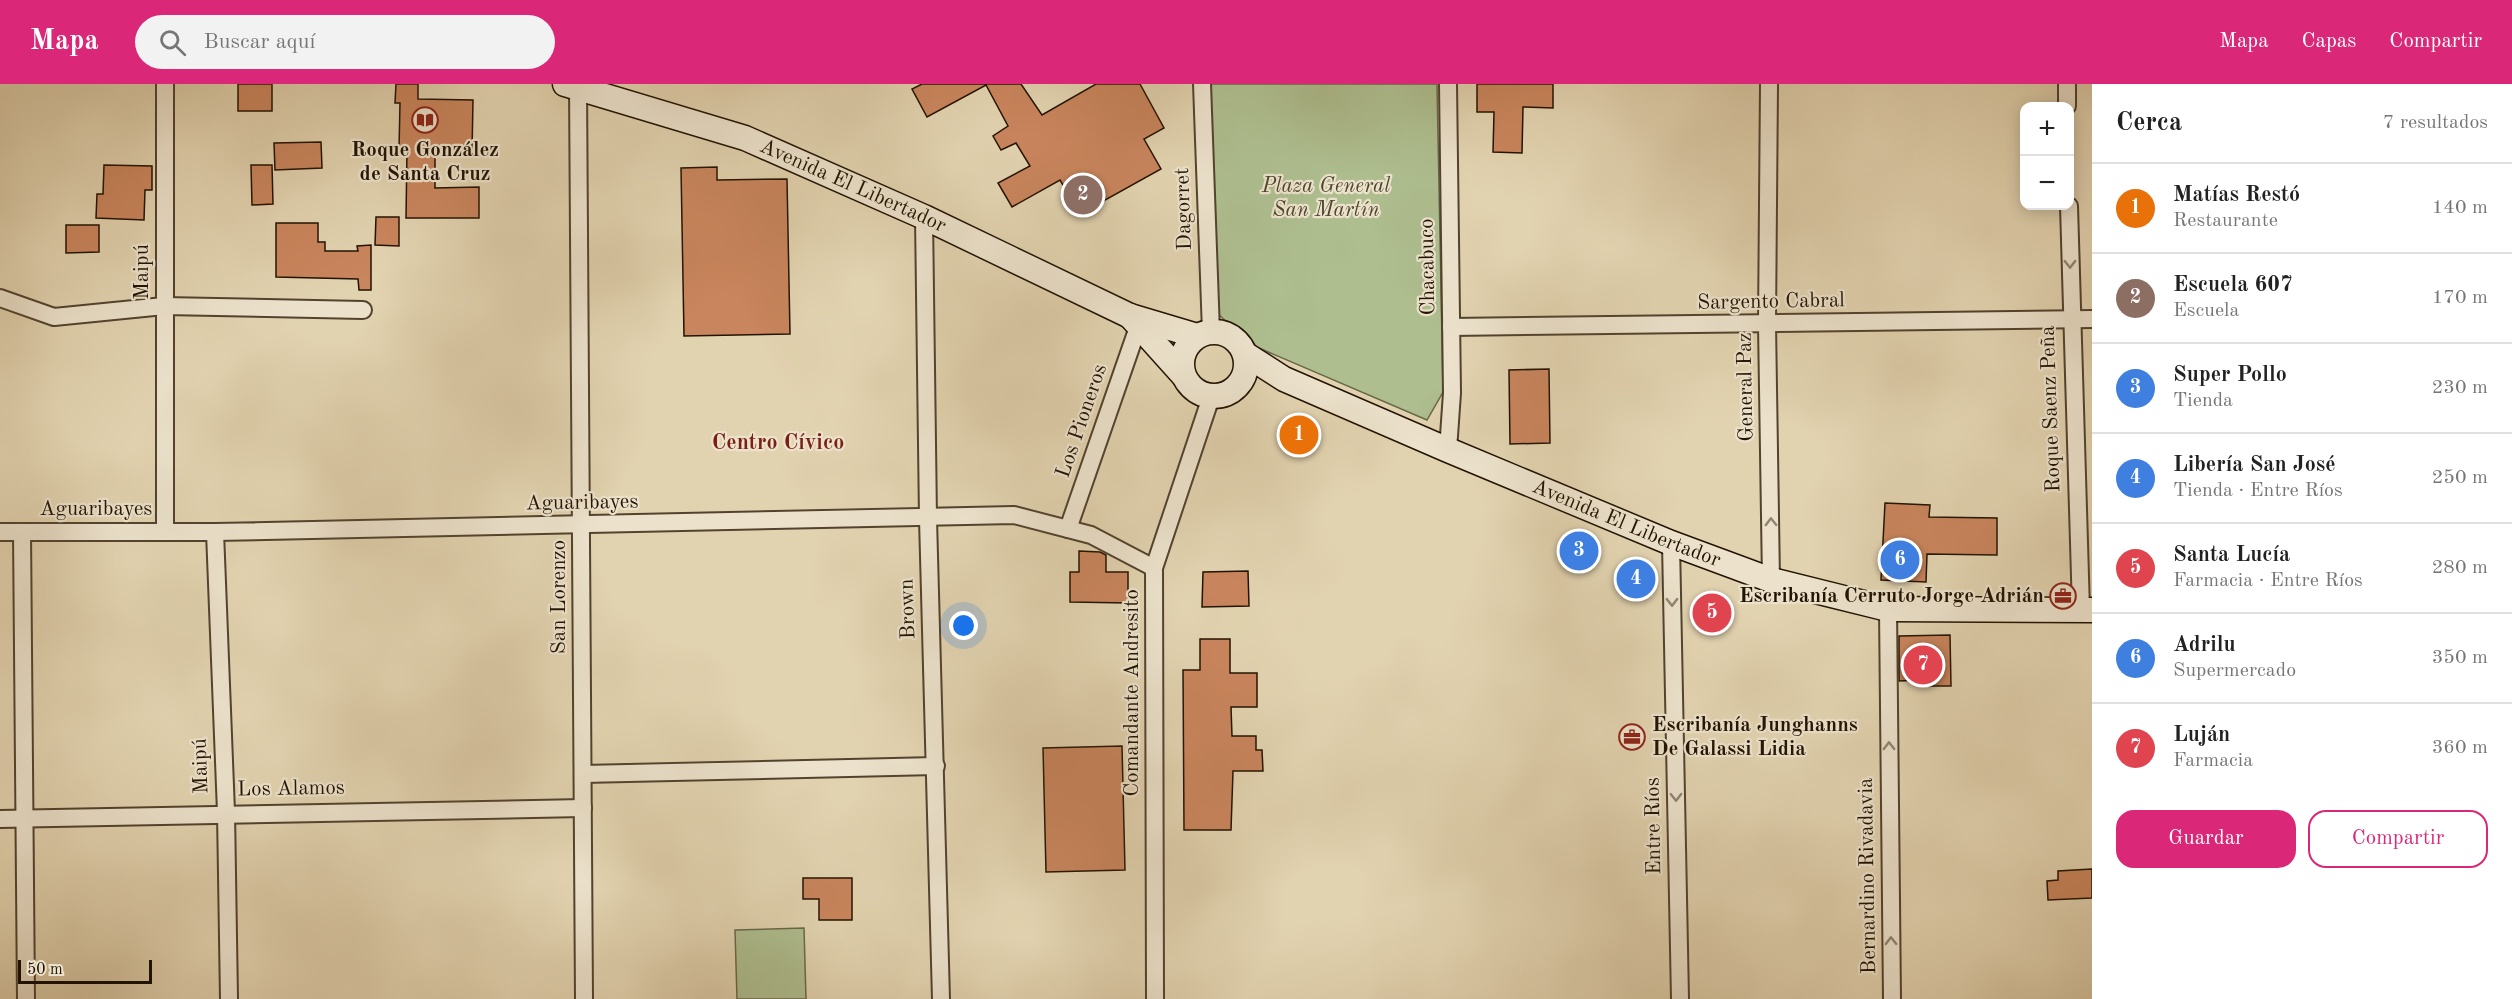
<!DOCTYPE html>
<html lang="es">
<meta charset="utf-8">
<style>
:root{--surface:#fff;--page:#f2f2f2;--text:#222;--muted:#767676;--line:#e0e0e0;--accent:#db2777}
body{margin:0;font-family:"Old Standard TT",serif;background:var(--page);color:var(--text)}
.controls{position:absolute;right:18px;top:18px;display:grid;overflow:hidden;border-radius:12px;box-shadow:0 3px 15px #0003}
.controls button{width:54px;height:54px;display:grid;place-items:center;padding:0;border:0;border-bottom:2px solid var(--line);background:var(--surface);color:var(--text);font:30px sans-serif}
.scale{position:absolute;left:18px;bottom:15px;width:134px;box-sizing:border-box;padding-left:6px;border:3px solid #221302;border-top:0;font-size:16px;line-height:21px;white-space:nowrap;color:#221302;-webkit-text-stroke:4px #ece2cc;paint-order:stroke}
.you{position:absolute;left:964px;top:542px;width:21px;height:21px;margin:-15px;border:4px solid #fff;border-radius:50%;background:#1a73e8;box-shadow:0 0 0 9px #1a73e833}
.badge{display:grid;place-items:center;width:39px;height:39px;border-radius:50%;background:var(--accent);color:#fff;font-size:20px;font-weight:700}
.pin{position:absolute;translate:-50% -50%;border:3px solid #fff;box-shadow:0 2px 6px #0006}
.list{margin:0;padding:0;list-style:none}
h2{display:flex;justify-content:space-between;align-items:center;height:78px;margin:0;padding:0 24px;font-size:26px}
h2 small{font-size:20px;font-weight:400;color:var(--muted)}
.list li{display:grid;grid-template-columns:39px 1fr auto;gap:18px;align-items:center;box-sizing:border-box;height:90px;padding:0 24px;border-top:2px solid var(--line)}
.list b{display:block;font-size:22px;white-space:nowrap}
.list p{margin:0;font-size:20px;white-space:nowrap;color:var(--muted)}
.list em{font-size:20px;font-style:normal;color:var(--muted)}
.actions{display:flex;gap:12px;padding:18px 24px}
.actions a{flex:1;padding:14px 0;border:2px solid var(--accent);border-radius:18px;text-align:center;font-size:21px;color:var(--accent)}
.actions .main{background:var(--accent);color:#fff}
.icon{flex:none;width:33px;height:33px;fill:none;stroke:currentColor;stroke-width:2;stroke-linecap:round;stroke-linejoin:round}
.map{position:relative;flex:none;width:2092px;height:915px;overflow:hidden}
header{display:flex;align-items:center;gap:36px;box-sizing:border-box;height:84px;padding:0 30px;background:var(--accent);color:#fff}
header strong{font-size:28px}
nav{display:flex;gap:33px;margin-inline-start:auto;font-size:21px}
.search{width:420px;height:54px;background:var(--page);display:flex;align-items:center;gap:15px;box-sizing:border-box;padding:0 21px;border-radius:33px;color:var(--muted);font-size:22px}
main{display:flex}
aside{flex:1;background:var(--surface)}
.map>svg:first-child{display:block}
</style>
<header>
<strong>Mapa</strong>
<div class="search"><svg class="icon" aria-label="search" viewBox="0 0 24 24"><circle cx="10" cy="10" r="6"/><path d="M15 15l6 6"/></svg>Buscar aquí</div>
<nav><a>Mapa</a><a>Capas</a><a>Compartir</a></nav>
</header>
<main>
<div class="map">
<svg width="2092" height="915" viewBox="0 0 2092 915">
<rect width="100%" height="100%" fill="#e2d3b0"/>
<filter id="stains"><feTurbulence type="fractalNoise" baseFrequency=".00333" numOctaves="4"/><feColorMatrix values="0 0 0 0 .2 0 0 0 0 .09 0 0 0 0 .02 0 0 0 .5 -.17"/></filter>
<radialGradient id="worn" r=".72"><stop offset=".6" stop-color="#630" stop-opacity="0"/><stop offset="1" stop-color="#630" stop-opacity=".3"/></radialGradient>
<g fill="#aebe8f" stroke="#686848" stroke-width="1.5">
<path d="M1209 0H1437L1443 308 1427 336 1252 261 1217 229Z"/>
<path d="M804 844 806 915H737L735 846Z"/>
</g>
<g fill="#c9855d" stroke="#221302" stroke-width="1.5">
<rect x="238" y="0" width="34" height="27"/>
<path d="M396 0H418V15L473 16 472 68 435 67V104L479 103V134H406L407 66H399L400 19H395Z"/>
<path d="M922 0H1021L1042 31 1096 0H1140L1164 44 1144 55 1161 85 1080 130 1060 96 1012 123 998 99 1030 82 1016 59 1001 66 993 52 1008 42 986 1 927 33 912 5Z"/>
<path d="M1477 0H1553V24L1523 23 1522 69 1493 68 1494 28H1477Z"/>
<path d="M321 58 322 84 275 86 274 59Z"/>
<path d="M104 81 152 82V106H145L144 136 96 134 97 110H103Z"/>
<path d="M251 81H272L273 120 252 121Z"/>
<path d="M717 83V96L787 95 790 250 684 252 681 84Z"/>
<path d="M376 133H399V162L375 161Z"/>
<path d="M276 139H318V158H325V167H358L357 162 371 161V206H359L358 195 276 193Z"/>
<path d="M66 141H99V168L66 169Z"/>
<path d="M1549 285 1550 359 1510 360 1509 286Z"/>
<path d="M1885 419 1930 421 1929 433 1997 434V471L1927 470 1926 498 1881 496Z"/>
<path d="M1079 467 1100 468 1106 471V488H1128V519L1070 518V488H1079Z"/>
<path d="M1248 487 1249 522 1202 523 1203 488Z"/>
<path d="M1950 551 1951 602H1923L1922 596 1899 597V552Z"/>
<path d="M1200 555H1230V589H1257V623H1231L1232 652H1256V666H1262L1263 687H1233L1231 746H1184L1183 586H1200Z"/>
<path d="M1122 662 1125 786 1046 788 1043 664Z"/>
<path d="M2092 785V814L2048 816 2047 797 2058 796V787Z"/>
<path d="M803 794H852V836H819V815H803Z"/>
</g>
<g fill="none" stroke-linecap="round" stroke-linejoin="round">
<g stroke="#52432e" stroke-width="20">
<g id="minor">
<path d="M165 0V448"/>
<path d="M578 0 584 915"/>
<path d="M1202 0 1211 248"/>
<path d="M1769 0 1767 240 1771 496"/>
<path d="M2067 0V22"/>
<path d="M2069 122 2081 526"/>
<path d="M924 133 928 435 941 915"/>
<path d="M0 214 54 233 164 222 363 226"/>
<path d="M1451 243 2092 235"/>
<path d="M1448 366 1452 309 1448 0"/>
<path d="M1068 445 1138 243"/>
<path d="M0 448H215L1014 431 1091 451 1154 484"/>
<path d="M22 448 26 915"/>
<path d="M215 448 226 728 229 915"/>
<path d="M1671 459 1680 915"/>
<path d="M1888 525 1892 915"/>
<path d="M583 690 936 682"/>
<path d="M0 735 583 724"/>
<path d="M1155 915 1154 484 1211 313"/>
</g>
</g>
<g stroke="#221302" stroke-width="27">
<g id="secondary">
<path id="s1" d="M565 0 745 54 924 133 1130 232 1197 252"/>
<path d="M1130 232 1183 291"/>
<circle cx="1214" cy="280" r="32"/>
<path id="s2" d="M1245 270 1284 295 1448 366 1671 459 1771 496 1888 525 2092 526"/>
</g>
</g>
<use href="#minor" stroke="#ece2cc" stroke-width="16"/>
<use href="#secondary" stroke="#ece2cc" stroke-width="24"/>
</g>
<defs><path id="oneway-chevron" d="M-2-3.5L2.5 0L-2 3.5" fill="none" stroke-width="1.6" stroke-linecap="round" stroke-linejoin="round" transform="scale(1.5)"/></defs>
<g stroke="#918571">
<use href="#oneway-chevron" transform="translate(2070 180) rotate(89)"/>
<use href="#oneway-chevron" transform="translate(1771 438) rotate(-91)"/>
<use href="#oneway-chevron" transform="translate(1672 518) rotate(89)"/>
<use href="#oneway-chevron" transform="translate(1889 662) rotate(-91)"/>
<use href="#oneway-chevron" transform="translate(1676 713) rotate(89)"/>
<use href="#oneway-chevron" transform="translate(1891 857) rotate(-91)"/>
</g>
<defs>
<g id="library-ring" transform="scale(1.35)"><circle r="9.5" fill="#ece2cc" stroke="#8f2418" stroke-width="1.5"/><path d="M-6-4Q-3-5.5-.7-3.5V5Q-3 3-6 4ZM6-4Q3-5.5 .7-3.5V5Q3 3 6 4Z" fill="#8f2418"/></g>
<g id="office-ring" transform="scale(1.35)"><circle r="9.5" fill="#ece2cc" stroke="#8f2418" stroke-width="1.5"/><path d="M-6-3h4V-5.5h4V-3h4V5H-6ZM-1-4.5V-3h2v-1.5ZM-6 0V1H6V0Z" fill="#8f2418"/></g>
</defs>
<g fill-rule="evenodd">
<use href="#library-ring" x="425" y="36"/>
<use href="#office-ring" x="2063" y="512"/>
<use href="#office-ring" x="1632" y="653"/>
</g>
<g text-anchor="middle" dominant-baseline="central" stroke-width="4.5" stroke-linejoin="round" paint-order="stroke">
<g font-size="21" font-weight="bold" fill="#221302" stroke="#ece2cc">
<text x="425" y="66">Roque González<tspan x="425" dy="24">de Santa Cruz</tspan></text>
<text x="2044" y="512" text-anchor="end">Escribanía Cerruto Jorge Adrián</text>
<text x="1652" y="641" text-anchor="start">Escribanía Junghanns<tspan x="1652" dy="24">De Galassi Lidia</tspan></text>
</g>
<g font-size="21" fill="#221302" stroke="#ece2cc">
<text stroke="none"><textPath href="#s1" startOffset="306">Avenida El Libertador</textPath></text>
<text transform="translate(1184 125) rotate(-92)">Dagorret</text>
<text transform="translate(1428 183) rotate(-91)">Chacabuco</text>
<text transform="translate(142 188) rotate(-90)">Maipú</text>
<text transform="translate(1771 218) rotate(-1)">Sargento Cabral</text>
<text transform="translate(1746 303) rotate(-91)">General Paz</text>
<text transform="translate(2051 325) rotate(-92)">Roque Saenz Peña</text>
<text transform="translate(1082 337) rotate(-71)">Los Pioneros</text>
<text transform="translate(582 419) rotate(-1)">Aguaribayes</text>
<text x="96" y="425">Aguaribayes</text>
<text stroke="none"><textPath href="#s2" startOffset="418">Avenida El Libertador</textPath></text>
<text transform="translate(559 513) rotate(-90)">San Lorenzo</text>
<text transform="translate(908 525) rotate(-92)">Brown</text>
<text transform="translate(1132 609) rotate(-90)">Comandante Andresito</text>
<text transform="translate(201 682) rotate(-92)">Maipú</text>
<text transform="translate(291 705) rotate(-1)">Los Alamos</text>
<text transform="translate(1654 742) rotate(-91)">Entre Ríos</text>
<text transform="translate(1868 792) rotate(-91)">Bernardino Rivadavia</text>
</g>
<g font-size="21" font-style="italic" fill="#4c462c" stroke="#ece2cc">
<text x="1326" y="102">Plaza General<tspan x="1326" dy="24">San Martín</tspan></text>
</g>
<g font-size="22" font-weight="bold" fill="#7a1f14" stroke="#ece2cc">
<text x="778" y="359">Centro Cívico</text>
</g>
</g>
<rect width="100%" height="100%" filter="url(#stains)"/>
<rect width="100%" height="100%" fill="url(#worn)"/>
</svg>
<div class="controls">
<button>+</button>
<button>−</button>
</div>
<div class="scale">50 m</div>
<div class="you"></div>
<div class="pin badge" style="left:1299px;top:351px;background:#e8710a">1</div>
<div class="pin badge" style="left:1083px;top:111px;background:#8d6e63">2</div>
<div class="pin badge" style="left:1579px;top:467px;background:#3f7fe0">3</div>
<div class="pin badge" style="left:1636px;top:495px;background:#3f7fe0">4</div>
<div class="pin badge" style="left:1712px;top:529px;background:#e0444e">5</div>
<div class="pin badge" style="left:1900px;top:476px;background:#3f7fe0">6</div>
<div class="pin badge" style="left:1923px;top:581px;background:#e0444e">7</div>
</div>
<aside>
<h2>Cerca<small>7 resultados</small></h2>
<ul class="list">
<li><span class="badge" style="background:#e8710a">1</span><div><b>Matías Restó</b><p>Restaurante</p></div><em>140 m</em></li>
<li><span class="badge" style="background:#8d6e63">2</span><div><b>Escuela 607</b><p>Escuela</p></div><em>170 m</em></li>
<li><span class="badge" style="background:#3f7fe0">3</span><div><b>Super Pollo</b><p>Tienda</p></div><em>230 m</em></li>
<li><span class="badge" style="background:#3f7fe0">4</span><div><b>Libería San José</b><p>Tienda · Entre Ríos</p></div><em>250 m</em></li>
<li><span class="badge" style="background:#e0444e">5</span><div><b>Santa Lucía</b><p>Farmacia · Entre Ríos</p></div><em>280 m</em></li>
<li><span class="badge" style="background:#3f7fe0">6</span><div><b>Adrilu</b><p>Supermercado</p></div><em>350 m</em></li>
<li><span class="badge" style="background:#e0444e">7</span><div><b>Luján</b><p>Farmacia</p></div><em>360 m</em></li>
</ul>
<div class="actions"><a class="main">Guardar</a><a>Compartir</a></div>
</aside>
</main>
